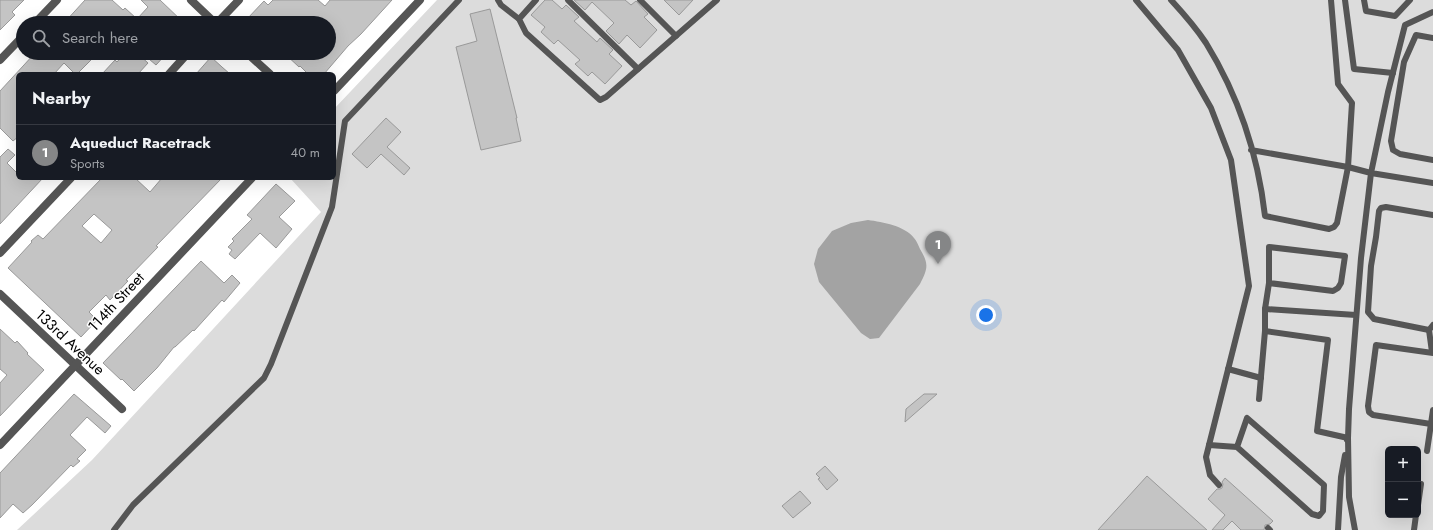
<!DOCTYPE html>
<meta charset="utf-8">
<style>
:root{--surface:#171b24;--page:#20242c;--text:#f1f3f6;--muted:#9ea1a6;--line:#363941;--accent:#858687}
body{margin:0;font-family:Jost,sans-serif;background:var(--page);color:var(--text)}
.controls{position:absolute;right:12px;bottom:12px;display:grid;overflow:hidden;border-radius:6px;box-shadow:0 4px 16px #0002}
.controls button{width:36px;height:36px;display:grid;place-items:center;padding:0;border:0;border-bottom:1px solid var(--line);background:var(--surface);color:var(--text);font:20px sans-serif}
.you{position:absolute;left:986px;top:315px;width:14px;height:14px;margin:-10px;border:3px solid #fff;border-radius:50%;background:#1a73e8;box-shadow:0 0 0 6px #1a73e833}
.badge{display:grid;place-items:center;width:26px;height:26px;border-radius:50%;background:var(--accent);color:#fff;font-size:13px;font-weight:700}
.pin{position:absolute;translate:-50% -33px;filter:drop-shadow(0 1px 2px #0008)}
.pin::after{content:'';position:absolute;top:21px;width:14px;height:12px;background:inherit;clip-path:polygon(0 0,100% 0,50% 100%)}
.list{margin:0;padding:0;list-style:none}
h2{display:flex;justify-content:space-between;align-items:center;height:52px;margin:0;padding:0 16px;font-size:17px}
h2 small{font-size:13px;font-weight:400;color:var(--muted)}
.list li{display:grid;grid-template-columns:26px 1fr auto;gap:12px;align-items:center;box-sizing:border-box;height:56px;padding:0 16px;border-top:1px solid var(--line)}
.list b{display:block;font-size:15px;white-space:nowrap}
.list p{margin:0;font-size:13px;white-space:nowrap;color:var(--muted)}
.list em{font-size:13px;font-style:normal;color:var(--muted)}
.icon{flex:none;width:22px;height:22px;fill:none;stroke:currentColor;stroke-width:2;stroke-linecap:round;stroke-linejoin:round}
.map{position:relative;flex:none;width:1433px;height:530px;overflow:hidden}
.search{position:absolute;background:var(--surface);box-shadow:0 4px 16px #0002;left:16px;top:16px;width:320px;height:44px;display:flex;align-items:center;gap:10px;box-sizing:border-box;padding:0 14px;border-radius:22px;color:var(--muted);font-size:15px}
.panel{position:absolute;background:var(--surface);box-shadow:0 4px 16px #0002;left:16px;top:72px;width:320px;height:108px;border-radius:6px}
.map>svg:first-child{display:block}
</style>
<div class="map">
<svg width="1433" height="530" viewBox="0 0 1433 530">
<rect width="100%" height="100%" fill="#fff"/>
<path fill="#dcdcdc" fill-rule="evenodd" d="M437 0H1433V530H17L92 460 321 212 290 178H334V109ZM1388 449H1418V515H1388Z"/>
<path fill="#a3a3a3" d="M868 220C883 222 905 226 914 238 917 241 918 245 920 249 929 264 928 268 920 284L879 338 870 339 861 333 819 282 814 264 818 249 832 231 851 223Z"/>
<g fill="#c4c4c4" stroke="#999" fill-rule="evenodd">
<path d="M0 0H24L12 12 15 15 0 30Z"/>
<path d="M85 0H112L123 10 125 8 137 19 148 7 141 0H160L184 23H64Z"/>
<path d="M273 0H318L325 6 330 0H392L361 34 348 46 324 74H308L300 66 299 67 284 53H329V23H252L247 19 264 1 268 5Z"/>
<path d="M545 0H552L562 9 566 5 579 17 574 21 597 42 600 38 613 50 609 54 622 66 605 84 592 72 588 76 575 64 580 60 558 40 554 44 541 32 545 27 531 15Z"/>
<path d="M574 0H625L631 5 636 1 648 14 644 17 657 30 640 48 627 35 619 44 606 31 614 23 592 2 585 10Z"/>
<path d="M664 0H693L679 15Z"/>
<path d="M490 9 517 118H516L521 141 481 150 456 47 477 41 470 14Z"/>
<path d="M35 53H98L77 74H75L64 63 54 74H18V137L13 141 0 128V91Z"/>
<path d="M125 53H137L148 63 138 74H102L115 60 117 62Z"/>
<path d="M155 53H167L156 65 149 59Z"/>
<path d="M211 57 222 67 230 74H196Z"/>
<path d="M386 118 401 132 387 147 410 168 404 175 381 154 367 168 352 154Z"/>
<path d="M8 149 15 155 7 163 18 174V178H43L0 224V157Z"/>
<path d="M102 178H135L150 192 162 178H222L156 246 158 247 126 280 128 281 110 300 106 295 89 312 97 320 81 337 8 268 32 242 31 241 38 235 43 239ZM94 214 112 230 101 243 82 226Z"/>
<path d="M276 184 295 201 279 217 292 229 276 248 260 233 235 259 229 254 232 250 228 247 234 241 232 239 252 219 247 215Z"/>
<path d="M201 261 224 283 232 275 240 283 224 302 222 300 194 331 193 330 175 347H174L157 368 134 391 122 379 121 380 103 363Z"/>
<path d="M0 329 15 343 17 341 28 353 27 354 44 370 0 416V383L7 375 0 369Z"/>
<path d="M74 394 111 426 105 433 87 417 70 435 86 450 77 459 80 461 73 467 71 465 32 505 23 513 13 504 0 518V473Z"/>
<path d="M924 394H937L905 422 906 409Z"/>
<path d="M825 466 838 480 827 490 818 479 820 478 816 474Z"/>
<path d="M1147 476 1207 530H1098Z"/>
<path d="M1225 478 1273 521 1270 524 1265 525 1264 530H1241L1232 521 1223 530H1212L1225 515 1208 499 1217 489H1220L1222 488 1223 484 1222 482Z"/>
<path d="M800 491 811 503 793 518 782 506Z"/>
</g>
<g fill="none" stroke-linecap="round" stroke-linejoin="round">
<g stroke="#555" stroke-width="6">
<path d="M498 0 501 5 519 19"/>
<path d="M536 0 519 19 526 33 600 100 606 97 717 0"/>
<path d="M568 0 638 69"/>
<path d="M640 0 676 36"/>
<path d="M1136 0 1178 50 1211 108 1231 160 1249 286 1206 457 1210 475 1219 485"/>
<path d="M1171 0C1183 13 1196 28 1206 43 1238 95 1258 155 1265 216L1329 229 1334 227 1337 223 1348 167 1251 150"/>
<path d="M1331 0 1338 84 1352 103 1348 167 1371 173 1361 258 1349 409 1348 438 1349 497 1355 530"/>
<path d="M1345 0 1354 69 1393 73"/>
<path d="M1364 0 1366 11 1395 16 1410 0"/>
<path d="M1433 12 1405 25 1388 92 1371 173 1433 183"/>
<path d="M1433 38 1416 35 1404 62 1391 141 1393 150 1400 154 1433 160"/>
<path d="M1433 215 1386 207 1381 208 1379 211 1376 237 1371 266 1368 312 1374 319 1429 330 1433 325"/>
<path d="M1265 309 1356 315"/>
<path d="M1429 330 1432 352"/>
<path d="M1265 331 1328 340 1317 431 1348 438 1347 440"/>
<path d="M1228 369 1261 378"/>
<path d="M1259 399 1265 331V309L1269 283V247L1345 256 1341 283 1338 288 1333 291 1269 283"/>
<path d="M1431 424 1373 415 1369 412 1368 406 1376 345 1433 353"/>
<path d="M1209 445 1237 447 1312 514 1319 516 1323 511 1324 485 1247 418 1237 447"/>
<path d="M1427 451 1433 410"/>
<path d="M1418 505 1421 484"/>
<path d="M1268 528 1270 530"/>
<path d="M114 530 133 505 264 378 271 364 332 207 345 121 459 0"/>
<path d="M1338 530 1341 477 1345 455"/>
<path d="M1414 530 1416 515"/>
</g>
<g stroke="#555" stroke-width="8">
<path d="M191 0 215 23"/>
<path d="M35 23 57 0"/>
<path d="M217 23 239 0"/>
<path d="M247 53 270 74"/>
<path d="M0 60 23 36"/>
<path d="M169 74 188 53"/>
<path d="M334 91 420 0"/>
<path d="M0 253 71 178"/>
<path d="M0 294 122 409"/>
<path d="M0 445 252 178"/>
</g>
</g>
<g text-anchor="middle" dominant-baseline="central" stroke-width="3" stroke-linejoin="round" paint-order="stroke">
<g font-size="15" fill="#000" stroke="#fff">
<text transform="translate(116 302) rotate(-47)">114th Street</text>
<text transform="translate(70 342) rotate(43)">133rd Avenue</text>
</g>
</g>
</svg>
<div class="controls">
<button>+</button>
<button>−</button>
</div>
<div class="you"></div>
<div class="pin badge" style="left:938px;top:264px">1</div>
<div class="search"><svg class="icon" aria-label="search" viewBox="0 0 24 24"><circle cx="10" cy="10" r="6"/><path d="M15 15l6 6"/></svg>Search here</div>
<section class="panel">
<h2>Nearby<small></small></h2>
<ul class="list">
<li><span class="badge">1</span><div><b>Aqueduct Racetrack</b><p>Sports</p></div><em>40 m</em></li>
</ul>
</section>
</div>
